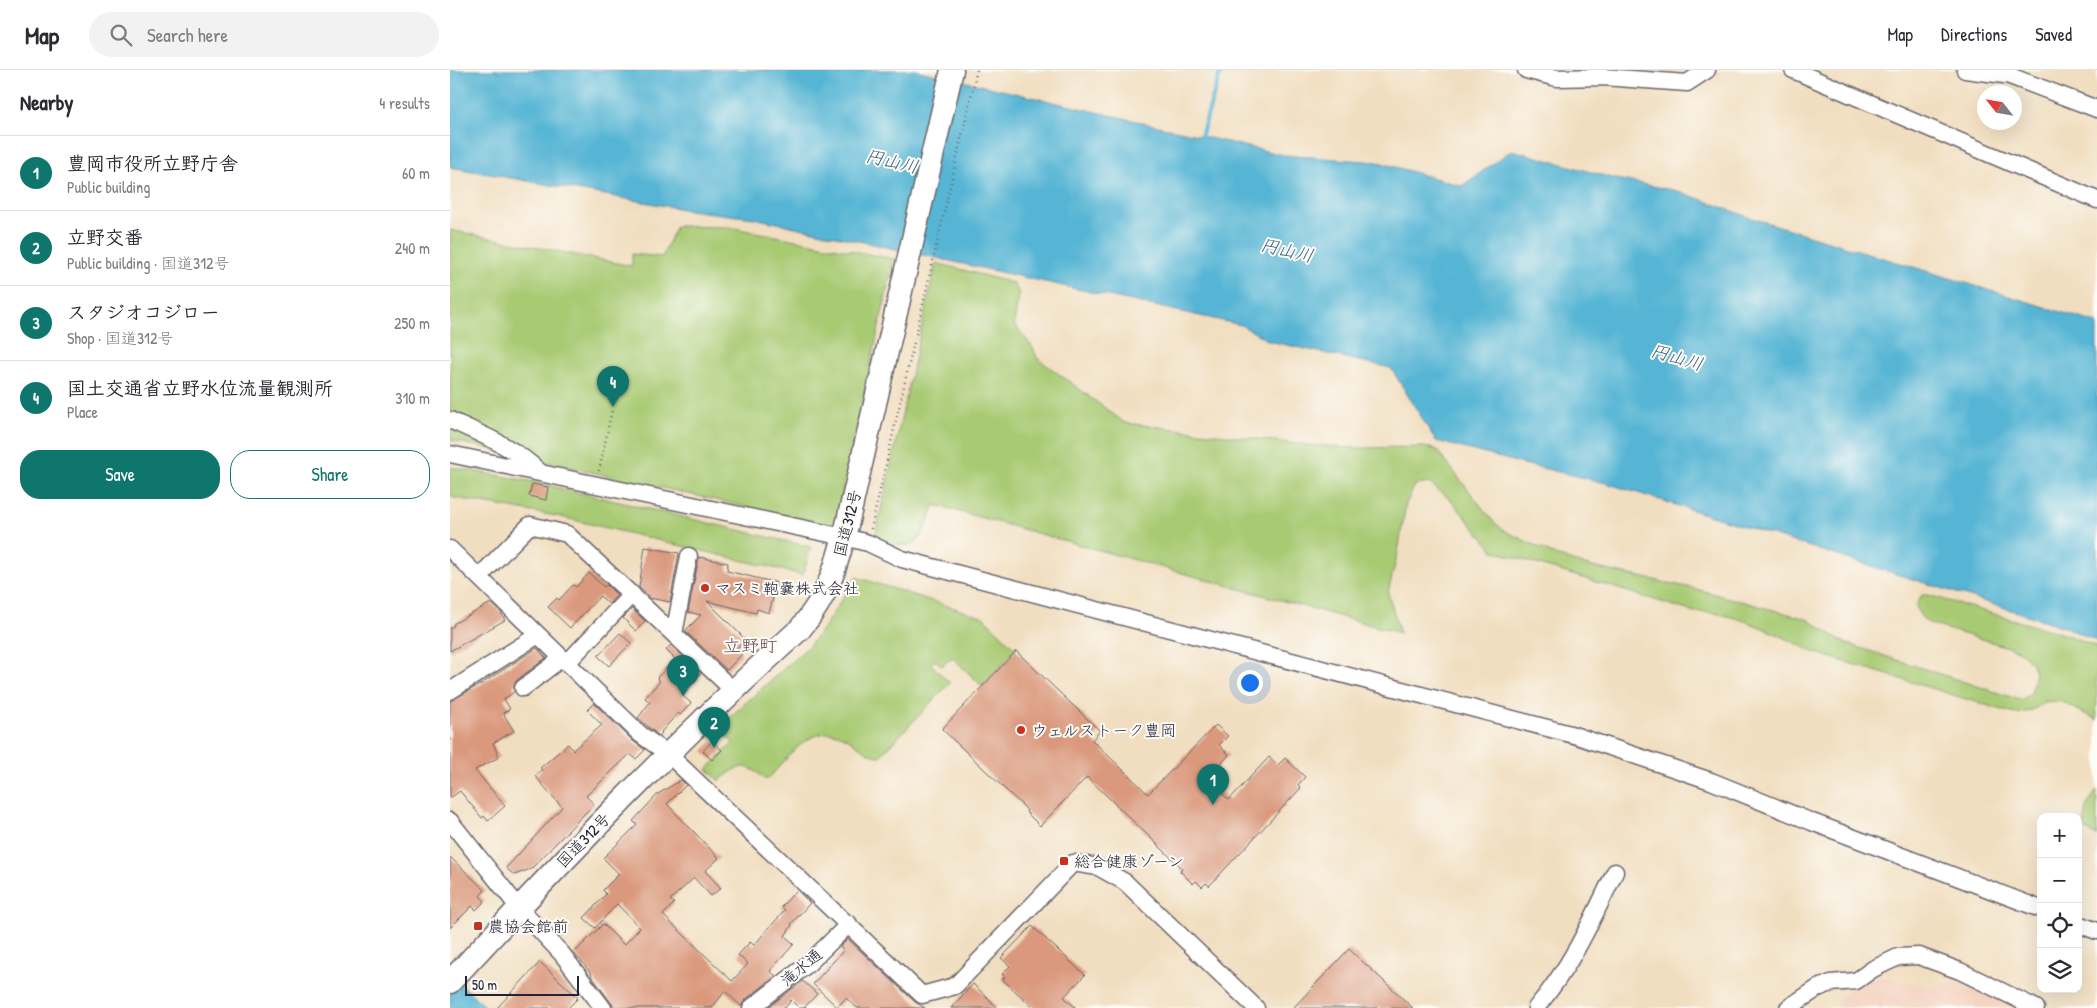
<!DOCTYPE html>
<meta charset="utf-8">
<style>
:root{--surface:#fff;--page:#f2f2f3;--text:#2b2b33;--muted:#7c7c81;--line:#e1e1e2;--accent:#0f766e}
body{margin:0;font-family:"Patrick Hand","Klee One",sans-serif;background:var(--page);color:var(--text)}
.controls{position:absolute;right:15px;bottom:15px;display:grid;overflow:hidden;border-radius:10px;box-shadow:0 5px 20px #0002}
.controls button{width:45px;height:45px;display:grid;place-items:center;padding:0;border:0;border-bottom:1px solid var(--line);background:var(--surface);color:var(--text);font:25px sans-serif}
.compass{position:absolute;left:1527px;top:15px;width:45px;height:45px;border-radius:50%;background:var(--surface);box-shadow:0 5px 20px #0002;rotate:301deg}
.scale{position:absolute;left:15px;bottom:12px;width:114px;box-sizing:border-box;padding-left:5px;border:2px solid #22223b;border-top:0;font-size:14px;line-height:18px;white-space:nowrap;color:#22223b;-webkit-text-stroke:4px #fdfcf7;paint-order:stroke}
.you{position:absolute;left:799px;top:612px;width:18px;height:18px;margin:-12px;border:4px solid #fff;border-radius:50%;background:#1a73e8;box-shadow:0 0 0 8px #1a73e833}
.badge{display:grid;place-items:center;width:32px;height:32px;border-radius:50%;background:var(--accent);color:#fff;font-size:16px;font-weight:700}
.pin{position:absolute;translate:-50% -41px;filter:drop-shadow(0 1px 2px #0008)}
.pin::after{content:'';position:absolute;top:26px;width:18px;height:15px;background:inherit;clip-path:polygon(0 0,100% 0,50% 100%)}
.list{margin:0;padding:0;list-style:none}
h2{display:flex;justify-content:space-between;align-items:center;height:65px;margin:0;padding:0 20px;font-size:21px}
h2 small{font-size:16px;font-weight:400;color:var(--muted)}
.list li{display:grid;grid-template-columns:32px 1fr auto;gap:15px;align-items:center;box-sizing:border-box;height:75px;padding:0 20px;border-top:1px solid var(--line)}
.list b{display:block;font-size:19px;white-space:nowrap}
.list p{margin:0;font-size:16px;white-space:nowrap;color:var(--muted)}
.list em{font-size:16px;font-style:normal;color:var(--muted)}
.actions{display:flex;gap:10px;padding:15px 20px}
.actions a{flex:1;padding:11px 0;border:1px solid var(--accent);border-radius:20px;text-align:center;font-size:18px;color:var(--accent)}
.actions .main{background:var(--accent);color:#fff}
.icon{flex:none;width:28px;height:28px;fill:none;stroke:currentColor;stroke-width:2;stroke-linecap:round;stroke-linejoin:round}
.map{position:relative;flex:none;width:1647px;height:938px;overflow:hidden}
header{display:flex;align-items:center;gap:30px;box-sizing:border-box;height:70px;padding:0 25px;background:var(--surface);border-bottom:1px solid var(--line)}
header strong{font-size:24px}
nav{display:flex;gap:28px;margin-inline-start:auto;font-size:18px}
.search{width:350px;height:45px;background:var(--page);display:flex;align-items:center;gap:12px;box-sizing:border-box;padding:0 18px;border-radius:28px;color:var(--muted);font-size:19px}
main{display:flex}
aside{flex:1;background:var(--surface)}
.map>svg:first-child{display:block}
</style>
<header>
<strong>Map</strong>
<div class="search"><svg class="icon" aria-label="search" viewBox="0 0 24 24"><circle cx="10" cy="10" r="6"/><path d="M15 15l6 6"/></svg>Search here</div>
<nav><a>Map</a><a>Directions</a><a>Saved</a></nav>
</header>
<main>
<aside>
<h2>Nearby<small>4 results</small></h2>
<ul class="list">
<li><span class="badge">1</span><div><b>豊岡市役所立野庁舎</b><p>Public building</p></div><em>60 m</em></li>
<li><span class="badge">2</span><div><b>立野交番</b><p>Public building · 国道312号</p></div><em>240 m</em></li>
<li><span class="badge">3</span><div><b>スタジオコジロー</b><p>Shop · 国道312号</p></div><em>250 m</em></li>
<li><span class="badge">4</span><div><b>国土交通省立野水位流量観測所</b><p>Place</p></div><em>310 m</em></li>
</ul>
<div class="actions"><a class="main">Save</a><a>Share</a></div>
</aside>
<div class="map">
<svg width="1647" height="938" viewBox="0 0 1647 938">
<rect width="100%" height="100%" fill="#fdfcf7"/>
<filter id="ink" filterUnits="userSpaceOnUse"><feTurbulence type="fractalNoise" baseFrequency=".02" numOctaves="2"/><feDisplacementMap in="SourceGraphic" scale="10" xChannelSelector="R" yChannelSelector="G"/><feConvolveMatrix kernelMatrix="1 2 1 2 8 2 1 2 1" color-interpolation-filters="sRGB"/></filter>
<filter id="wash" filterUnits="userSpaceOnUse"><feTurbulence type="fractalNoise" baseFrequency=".0096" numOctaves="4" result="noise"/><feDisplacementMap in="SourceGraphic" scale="20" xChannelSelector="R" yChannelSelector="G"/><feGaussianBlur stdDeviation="1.12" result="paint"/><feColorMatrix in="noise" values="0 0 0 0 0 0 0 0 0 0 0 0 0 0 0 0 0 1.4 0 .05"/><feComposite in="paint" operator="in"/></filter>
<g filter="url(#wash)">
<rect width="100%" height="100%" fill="#f1dec0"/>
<path fill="#f4d3c0" d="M1428 906 1475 917 1521 912 1574 938H1386L1389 927 1414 911Z"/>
<g fill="#a8ca73" stroke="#657657">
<path d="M226 156 279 157 444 189 385 457 0 370V160L182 196V184L212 187Z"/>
<path d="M486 193 563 213 569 223 564 254 583 278 587 288 675 353 858 375 905 378 973 377 986 379 1042 450 1053 460 1109 487 1142 497 1242 518 1357 549 1395 573 1570 630 1581 624 1585 602 1582 594 1568 580 1480 554C1472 549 1468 544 1466 535L1472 525H1478L1620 566 1647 577V650L1610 631 1595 632 1581 641 1565 644 1363 582C1330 565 1281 540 1244 542L1044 481 999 428 979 413 965 415 956 434 948 482 938 523 950 563 485 435C467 475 472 481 424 471Z"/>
<path d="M0 397 79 411 361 477 353 505 111 447 0 427Z"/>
<path d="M406 507 533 547 566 579 532 616 502 587 492 596 485 590 481 594 500 613 430 686C419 686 409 676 400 670 365 647 340 686 318 709H314C296 691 288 695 269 711L257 699 283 673 269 657 360 575 375 556Z"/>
<path d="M1647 720V766L1634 759 1637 736Z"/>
</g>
<g fill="#56b5d4" stroke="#3c6c88">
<path d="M0 0H465L833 85 928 92 1012 116 1062 80 1166 109 1228 121 1299 147 1647 253V571L1615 557 1156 413 1070 393 986 371 941 298 819 271 791 255 304 148 238 140 0 97Z"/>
<path d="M0 907 21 923 36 938H0Z"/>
</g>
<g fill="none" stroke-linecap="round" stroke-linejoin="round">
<path stroke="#56b5d4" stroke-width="4.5" d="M750 70 771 0"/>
</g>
<g id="blocks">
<g fill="#da997d">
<path d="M82 414 98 417 96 430 79 426Z"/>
<path d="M195 477 229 483 220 532 200 528 189 517Z"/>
<path d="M249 487 278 493 277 501 327 513 319 543 307 539 306 543 257 531 296 570 287 579 292 584 277 600 235 561 251 545 238 542Z"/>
<path d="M139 503 154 517 157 515 167 525 159 534 150 526 120 558 98 537 107 528 109 530 123 515 126 517Z"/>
<path d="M41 533 50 541 55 550 0 581V558L4 556 3 554Z"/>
<path d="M182 539 195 551 186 561 173 548Z"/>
<path d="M170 563 181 573 159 596 148 586Z"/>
<path d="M221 575 251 603 233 626 241 633 230 645 228 643 211 662 212 663 209 666 188 648 200 632 195 628 210 611 207 608 225 589 216 580Z"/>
<path d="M87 578 96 588 67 610 64 615V622L54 629 60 639 53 643 64 661 43 673 49 687 25 700 55 736 38 751 34 746 32 748 10 721 0 728V631L31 614Z"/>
<path d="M566 581 650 661 642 670 698 724 766 655 778 666 769 675 779 685 757 709 779 730 819 687 828 695 835 688 855 707 848 715 851 718 759 816 756 813 752 817 746 811 743 814 730 801 732 798 637 707 590 756 576 742 577 740 492 659Z"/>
<path d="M144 633 183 671 195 680 186 689 180 684 136 726 144 734 81 799 64 805 56 798 112 737 85 706 92 700 90 698 118 674 123 680 152 655 137 640Z"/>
<path d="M262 671 272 680 262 690 253 681Z"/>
<path d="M231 710 236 715 217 734 269 788 255 801 271 818 261 826 244 808 220 830 224 833 213 845 282 911 298 894 288 885 300 872 304 875 335 840 331 837 347 820 360 833 341 854 342 855 335 866 344 874 320 901 326 906 295 930 291 936 275 921 262 938H165L141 905 142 904 124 883 153 854 174 875 190 858 167 834 145 858 134 848 156 824 153 820 169 804 153 788 187 755 183 751 208 724Z"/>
<path d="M0 787 35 820 30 826 35 831 26 840 22 836 0 858Z"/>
<path d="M582 856 635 905 614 927 626 938H584L552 909 555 907 552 904 560 896 551 888Z"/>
<path d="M398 869 465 932 475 938H407L396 928 387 937 363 914 394 880 390 877Z"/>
<path d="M899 879 963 938H843Z"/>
<path d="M90 892 128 928 118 938H47Z"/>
<path d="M353 911 367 924 354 938H349L341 930 335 938H317Z"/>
<path d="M523 914 539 929 547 938H501Z"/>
</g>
</g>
</g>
<g filter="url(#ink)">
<use href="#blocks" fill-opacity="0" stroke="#6a646a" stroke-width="1"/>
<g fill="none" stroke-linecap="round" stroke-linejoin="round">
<g stroke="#6a646a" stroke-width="19">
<g id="minor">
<path d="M1076 0 1107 8 1153 7 1237 13 1257 0"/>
<path d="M1343 0 1647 130"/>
<path d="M1515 0 1554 5"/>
<path d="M1544 0 1647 39"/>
<path d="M0 350C33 365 64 377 90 402"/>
<path d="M0 384 394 467 418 473 452 489 1124 665 1261 711 1362 752 1591 839"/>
<path d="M0 479 190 664 218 684 472 925 505 916 623 793 648 797 675 812 806 938"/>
<path d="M29 507 80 455 117 464 284 621"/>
<path d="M224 564 239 486"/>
<path d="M117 593 182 524"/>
<path d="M73 618 112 588"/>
<path d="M0 621 88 565"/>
<path d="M0 751 69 838 112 884 153 938"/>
<path d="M1628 854 1647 861"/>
<path d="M301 938 358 894 399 854"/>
<path d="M1086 938C1122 895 1141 852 1165 802"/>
<path d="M1338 938 1368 918 1381 913 1406 911 1423 899 1448 887 1469 886 1510 901 1586 938"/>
</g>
</g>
<g stroke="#6a646a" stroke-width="25">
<path id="highway" d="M0 912C113 790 227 670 350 559 379 525 386 497 397 455L502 0"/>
</g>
<g stroke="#6a646a" stroke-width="2.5" stroke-dasharray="1 4" stroke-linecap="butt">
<path d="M149 401 162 340"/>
<path d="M421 459 527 0"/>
</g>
<use href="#minor" stroke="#fff" stroke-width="16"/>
<use href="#highway" stroke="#fff" stroke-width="22"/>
</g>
</g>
<g fill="#c8321e" stroke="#fdfcf7" stroke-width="2">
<circle cx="255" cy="518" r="5"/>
<circle cx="571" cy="660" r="5"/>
<rect x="609" y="786" width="10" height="10" rx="2.5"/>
<rect x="23" y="851" width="10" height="10" rx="2.5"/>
</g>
<g text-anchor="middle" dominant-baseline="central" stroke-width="4" stroke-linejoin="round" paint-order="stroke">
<g font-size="16" fill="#22223b" stroke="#fdfcf7">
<text transform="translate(397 453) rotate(-76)">国道312号</text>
<text transform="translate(133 770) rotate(-46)">国道312号</text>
<text transform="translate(351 897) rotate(-40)">滝水通</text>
</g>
<g font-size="16" fill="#22223b" stroke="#fdfcf7" text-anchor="start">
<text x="265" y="518">マスミ鞄嚢株式会社</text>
<text x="581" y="660">ウェルストーク豊岡</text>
<text x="624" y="791">総合健康ゾーン</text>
<text x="38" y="856">農協会館前</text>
</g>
<g font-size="18" font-style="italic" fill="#375d78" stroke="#fdfcf7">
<text transform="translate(442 91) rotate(13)">円山川</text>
<text transform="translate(837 180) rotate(13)">円山川</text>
<text transform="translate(1227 287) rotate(16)">円山川</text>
</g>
<g font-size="18" fill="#624c52" stroke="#fdfcf7">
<text x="300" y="575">立野町</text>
</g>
</g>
</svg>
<div class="controls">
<button>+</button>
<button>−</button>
<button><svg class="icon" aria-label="locate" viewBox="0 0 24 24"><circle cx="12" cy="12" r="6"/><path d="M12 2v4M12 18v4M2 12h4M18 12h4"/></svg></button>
<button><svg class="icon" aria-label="layers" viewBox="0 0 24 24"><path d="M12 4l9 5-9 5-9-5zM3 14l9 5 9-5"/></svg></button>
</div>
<svg class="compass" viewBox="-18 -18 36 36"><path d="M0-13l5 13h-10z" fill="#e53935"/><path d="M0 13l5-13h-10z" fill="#7c7c81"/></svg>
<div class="scale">50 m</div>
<div class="you"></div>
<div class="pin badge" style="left:763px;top:735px">1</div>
<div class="pin badge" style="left:264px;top:678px">2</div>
<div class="pin badge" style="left:233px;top:626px">3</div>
<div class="pin badge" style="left:163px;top:337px">4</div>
</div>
</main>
